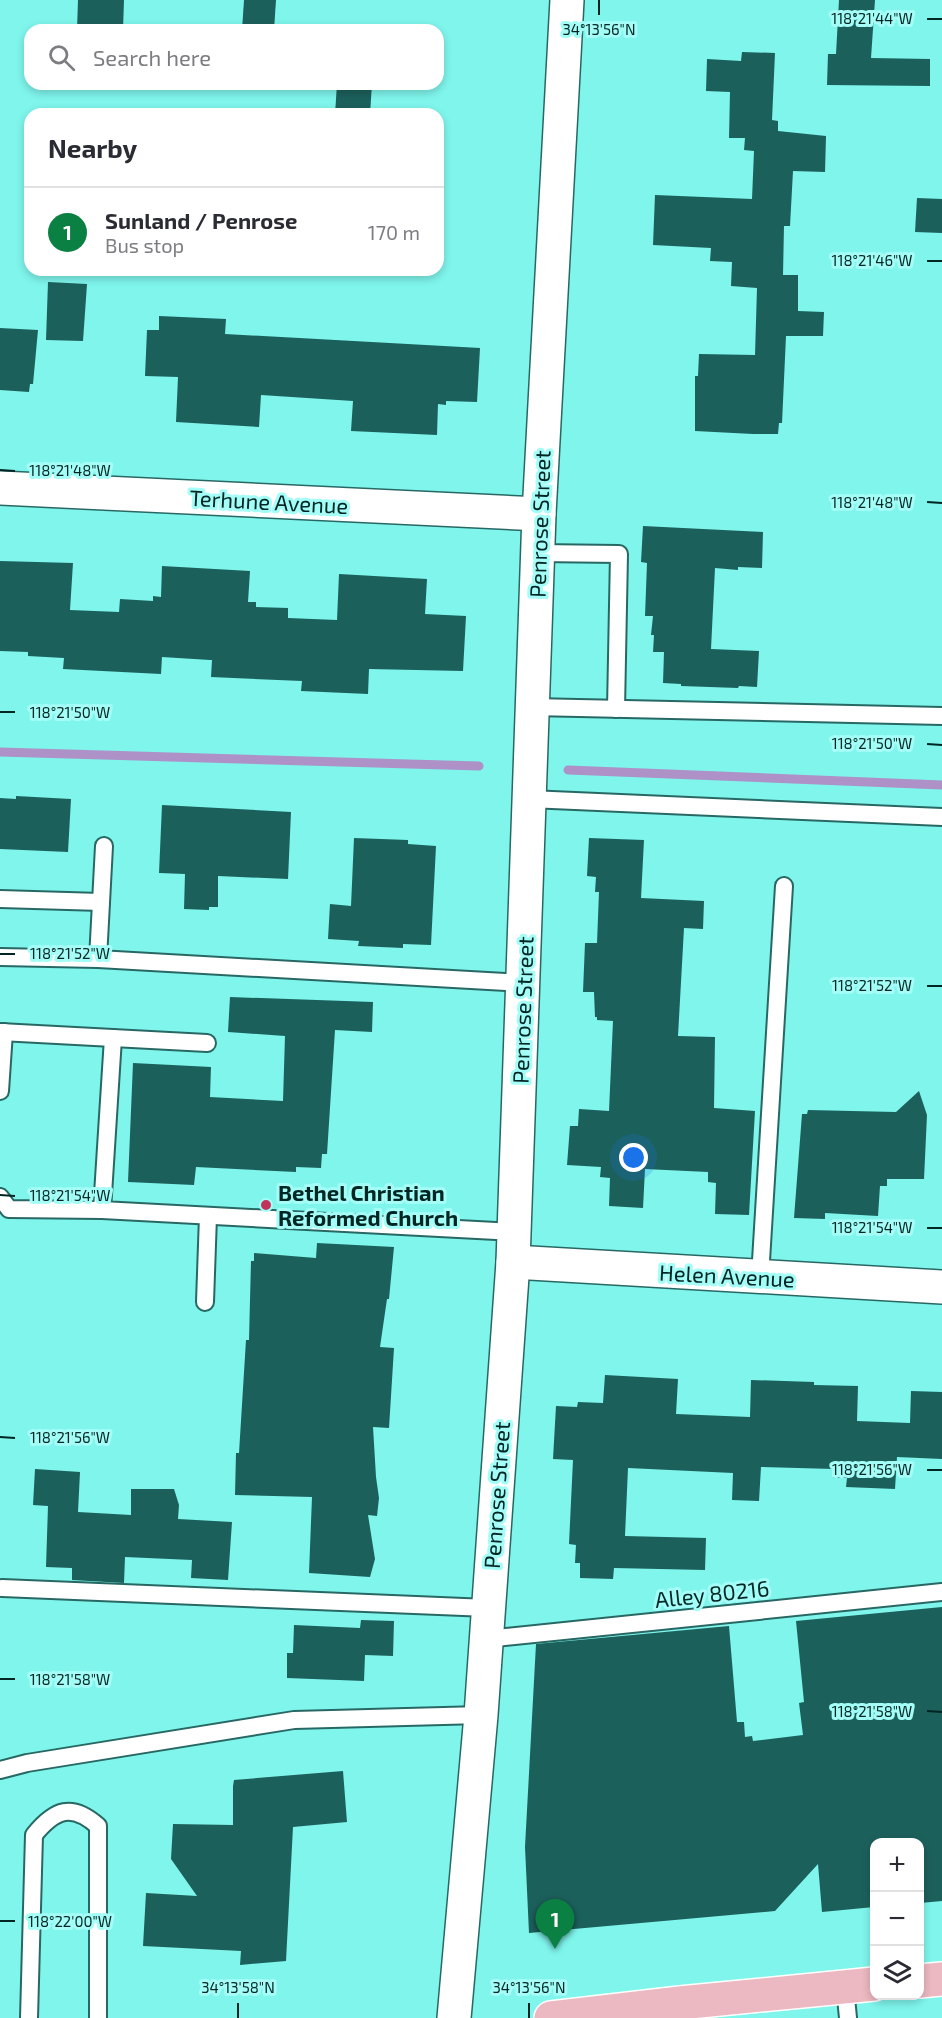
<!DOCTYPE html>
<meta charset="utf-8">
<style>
:root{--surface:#fff;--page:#f7f7f7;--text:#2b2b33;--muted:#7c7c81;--line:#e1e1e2;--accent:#0b8043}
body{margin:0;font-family:"Exo 2",sans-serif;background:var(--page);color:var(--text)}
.controls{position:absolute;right:18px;bottom:18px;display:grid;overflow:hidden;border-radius:12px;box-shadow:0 3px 9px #0003}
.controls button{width:54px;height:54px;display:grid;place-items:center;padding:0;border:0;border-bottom:2px solid var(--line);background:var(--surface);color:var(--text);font:30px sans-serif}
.you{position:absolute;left:634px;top:1158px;width:21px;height:21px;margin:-15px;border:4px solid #fff;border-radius:50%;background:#1a73e8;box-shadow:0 0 0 9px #1a73e833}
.badge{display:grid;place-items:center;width:39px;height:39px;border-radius:50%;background:var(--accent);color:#fff;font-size:20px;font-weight:700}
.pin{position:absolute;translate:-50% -50px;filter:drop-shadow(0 2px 3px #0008)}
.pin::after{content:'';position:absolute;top:32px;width:21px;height:18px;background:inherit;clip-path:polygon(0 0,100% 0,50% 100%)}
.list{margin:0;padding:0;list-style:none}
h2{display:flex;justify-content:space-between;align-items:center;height:78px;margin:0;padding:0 24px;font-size:26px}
h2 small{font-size:20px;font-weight:400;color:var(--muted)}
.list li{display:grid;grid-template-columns:39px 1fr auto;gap:18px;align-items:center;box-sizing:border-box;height:90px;padding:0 24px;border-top:2px solid var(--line)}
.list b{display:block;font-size:22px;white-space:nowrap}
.list p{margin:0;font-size:20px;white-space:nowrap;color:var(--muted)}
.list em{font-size:20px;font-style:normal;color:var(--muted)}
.icon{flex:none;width:33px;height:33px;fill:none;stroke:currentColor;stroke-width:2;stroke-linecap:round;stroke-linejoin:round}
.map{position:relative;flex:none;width:942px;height:2018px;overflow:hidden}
.search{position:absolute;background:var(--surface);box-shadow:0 3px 9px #0003;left:24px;top:24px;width:420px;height:66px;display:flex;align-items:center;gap:15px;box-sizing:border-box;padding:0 21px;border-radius:18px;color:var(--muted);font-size:22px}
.panel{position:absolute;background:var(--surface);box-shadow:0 3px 9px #0003;left:24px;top:108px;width:420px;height:168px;border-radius:18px}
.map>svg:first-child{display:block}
</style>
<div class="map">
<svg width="942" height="2018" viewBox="0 0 942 2018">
<rect width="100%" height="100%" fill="#7ff5ec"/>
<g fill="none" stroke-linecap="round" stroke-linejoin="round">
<g stroke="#ae91c7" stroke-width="9">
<path d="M0 752 479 766"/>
<path d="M568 770 942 785"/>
</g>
</g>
<g fill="#1c605c">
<path d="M78 0H124L123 30H77Z"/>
<path d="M244 0H276L274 30H242Z"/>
<path d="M839 0H875L871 58 930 59V86L827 85 828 54H836Z"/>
<path d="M742 52 775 53 772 120 778 121V131L826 136 825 172 793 171 790 226H784L783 275H798V311L824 312 823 336H786L782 423H779L778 434H753L695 431V376H698L699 354 755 355 757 288 731 286 732 262 710 261 711 248 653 245 655 195 752 199 754 151 744 150 745 138H729L730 92 706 91 707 59 741 61Z"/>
<path d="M337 84H372L370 114H335Z"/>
<path d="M917 198 942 199V233L915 232Z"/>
<path d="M48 282 87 284 83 341 46 340Z"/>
<path d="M159 316 226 319 225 334 480 348 477 402 446 401V405L438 404 437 435 351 431 353 401 261 395 259 427 176 422 178 377 145 376 147 330H159Z"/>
<path d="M0 328 38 330 33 384H30L29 392 0 390Z"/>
<path d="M643 526 763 532 762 568 738 567V570L715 568 711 649 759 651 757 687 739 686 738 688 681 686V684L663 683 664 652H653L654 635H651L653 616H645L647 563 641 562Z"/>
<path d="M0 561 73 563 70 610 119 612 120 599 153 601V596L161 597 162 566 250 571 248 602H256V607L288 608V618L337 620 339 574 427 579 425 614 466 616 463 671 369 669 368 694 301 691 302 681 211 677 212 660H210L162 657 161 674 63 669 64 658 28 656V652L0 651Z"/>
<path d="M16 796 71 799 68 852 0 849V798L16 799Z"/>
<path d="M162 805 291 812 288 879 218 876V907H209V910L184 909 185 874 159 873Z"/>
<path d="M354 838 408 840V844L436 846 431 945 403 944V948L358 946 359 941 328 939 330 904 351 906Z"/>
<path d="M589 838 644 840 641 898 704 901 703 929 684 928 678 1036 715 1037 714 1108 755 1111 749 1215 715 1214 716 1183 708 1182V1172L645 1169 643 1208 609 1206 610 1178 600 1177 601 1167 567 1165 570 1126H578L579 1109 609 1111 613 1021 597 1020V1017H595L594 992H583L585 943H597L599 892H595L596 877 587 876Z"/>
<path d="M230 997 373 1002 372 1032 335 1030 327 1154H322L321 1168 296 1167V1172L196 1167 194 1185 128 1182 133 1063 211 1067 210 1097 283 1101 285 1036 228 1032Z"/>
<path d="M919 1091 927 1115 924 1179H887V1186H880L878 1216 825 1213V1219L794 1218 802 1114H807L808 1110 896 1112Z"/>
<path d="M317 1243 394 1247 389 1299H387L380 1347 394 1348 389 1428 373 1427 376 1477 379 1498 377 1516 368 1515 375 1559 370 1577 309 1573 312 1497 235 1495 236 1453H239L246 1340H249L251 1261H254V1253L316 1258Z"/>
<path d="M605 1375 678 1379 676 1414 750 1417 751 1380 814 1382V1385L858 1386 857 1421 910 1423 911 1391 942 1392V1459L897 1457 895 1489 846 1487 847 1478H833L834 1469 761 1467 759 1501 732 1500 733 1473 628 1468 625 1536 706 1538 705 1570 614 1568 613 1579 580 1578V1563H575L576 1545 569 1544 573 1460 553 1459 556 1406 577 1407 578 1402 603 1403Z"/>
<path d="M35 1469 80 1472 78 1512 131 1515V1489H174L179 1505 178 1519 232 1522 228 1580 191 1578 192 1560 125 1557 124 1583 72 1580V1568L46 1567 48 1506 33 1505Z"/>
<path d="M942 1607V1901L920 1903V1842H874V1907L822 1912 818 1864 775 1911 529 1933 525 1847 536 1644 729 1626 737 1722H744L745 1737 752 1736 753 1741 803 1735 799 1703 804 1702 796 1621Z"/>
<path d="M361 1620 394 1621 393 1656 365 1655 364 1681 287 1678V1653H293L294 1625 360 1628Z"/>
<path d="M343 1771 347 1822 293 1827 286 1961 240 1965 241 1951 143 1946 146 1893 197 1896 171 1859 173 1824 233 1825V1786L234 1780Z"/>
</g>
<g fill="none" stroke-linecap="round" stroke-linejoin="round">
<g stroke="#286864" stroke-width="20">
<g id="lane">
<path d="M537 553 619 554 616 709"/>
<path d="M532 707 942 716"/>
<path d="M529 799 942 817"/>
<path d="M104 846 98 959 523 983"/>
<path d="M0 899 101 902"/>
<path d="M0 957 98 959"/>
<path d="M0 1032 207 1043"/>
<path d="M113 1038 102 1210 514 1232"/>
<path d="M0 1091 4 1032"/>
<path d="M0 1197 9 1209 102 1210"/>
<path d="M760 1277 784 886"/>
<path d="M205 1302 208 1216"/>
<path d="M2 1588 488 1608"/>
<path d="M486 1639 942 1592"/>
<path d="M0 1770 27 1763 294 1720 481 1715"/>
<path d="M845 1987 848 2018"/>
<path d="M29 2018 34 1835C55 1809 72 1803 98 1826V2018"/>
</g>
</g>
<g stroke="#286864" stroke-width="36">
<g id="street">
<path d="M0 488 539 514"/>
<path d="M513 1262 942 1287"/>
<path d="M454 2018 481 1715 513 1262 539 514 567 0"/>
</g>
</g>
<g stroke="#fff" stroke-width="36">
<g id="primary">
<path d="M920 1981 942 1979"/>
<path d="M551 2018 680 2003 874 1984"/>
</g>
</g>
<use href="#lane" stroke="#fff" stroke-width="16"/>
<use href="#street" stroke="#fff" stroke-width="33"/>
<use href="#primary" stroke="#ecb8c1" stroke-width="33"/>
</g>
<path fill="none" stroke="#002624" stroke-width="2" d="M599 15V0M927 19H942M927 261H942M0 470 15 471M927 502 942 503M0 712H15M927 744 942 745M0 954H15M927 986H942M0 1195 15 1196M927 1228H942M0 1437 15 1438M927 1470H942M0 1679H15M927 1711 942 1712M0 1921H15M238 2018V2003M529 2018V2003"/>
<circle fill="#c2335b" stroke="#a4fef7" stroke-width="2" cx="266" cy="1205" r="6"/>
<g text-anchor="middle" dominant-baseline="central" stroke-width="6" stroke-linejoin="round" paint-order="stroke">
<g font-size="22" fill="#002624" stroke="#a4fef7">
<text transform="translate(269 501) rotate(3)">Terhune Avenue</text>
<text transform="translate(539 524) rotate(-88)">Penrose Street</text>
<text transform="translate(522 1010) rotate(-88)">Penrose Street</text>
<text transform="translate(727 1275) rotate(3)">Helen Avenue</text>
<text transform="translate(496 1495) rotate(-86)">Penrose Street</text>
<text transform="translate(712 1593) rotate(-6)">Alley 80216</text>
</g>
<g font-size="22" font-weight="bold" fill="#002624" stroke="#a4fef7" text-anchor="start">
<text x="278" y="1192">Bethel Christian<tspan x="278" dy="25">Reformed Church</tspan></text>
</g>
</g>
<g font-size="15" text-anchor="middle" fill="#002624" stroke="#a4fef7" stroke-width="6" stroke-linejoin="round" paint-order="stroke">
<text x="872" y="24">118°21'44"W</text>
<text x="599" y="35">34°13'56"N</text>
<text x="872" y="266">118°21'46"W</text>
<text x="70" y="476">118°21'48"W</text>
<text x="872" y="508">118°21'48"W</text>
<text x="70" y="718">118°21'50"W</text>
<text x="872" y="749">118°21'50"W</text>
<text x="70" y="959">118°21'52"W</text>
<text x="872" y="991">118°21'52"W</text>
<text x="70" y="1201">118°21'54"W</text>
<text x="872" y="1233">118°21'54"W</text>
<text x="70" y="1443">118°21'56"W</text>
<text x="872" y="1475">118°21'56"W</text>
<text x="70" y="1685">118°21'58"W</text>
<text x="872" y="1717">118°21'58"W</text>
<text x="70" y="1927">118°22'00"W</text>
<text x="238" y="1993">34°13'58"N</text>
<text x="529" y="1993">34°13'56"N</text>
</g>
</svg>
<div class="controls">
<button>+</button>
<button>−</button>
<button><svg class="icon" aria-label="layers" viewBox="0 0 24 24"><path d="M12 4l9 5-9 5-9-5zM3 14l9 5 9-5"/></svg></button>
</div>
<div class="you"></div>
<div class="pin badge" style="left:555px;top:1949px">1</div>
<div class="search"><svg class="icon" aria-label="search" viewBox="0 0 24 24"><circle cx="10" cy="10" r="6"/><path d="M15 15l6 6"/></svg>Search here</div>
<section class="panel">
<h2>Nearby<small></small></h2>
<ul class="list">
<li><span class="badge">1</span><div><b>Sunland / Penrose</b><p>Bus stop</p></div><em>170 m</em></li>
</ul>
</section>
</div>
